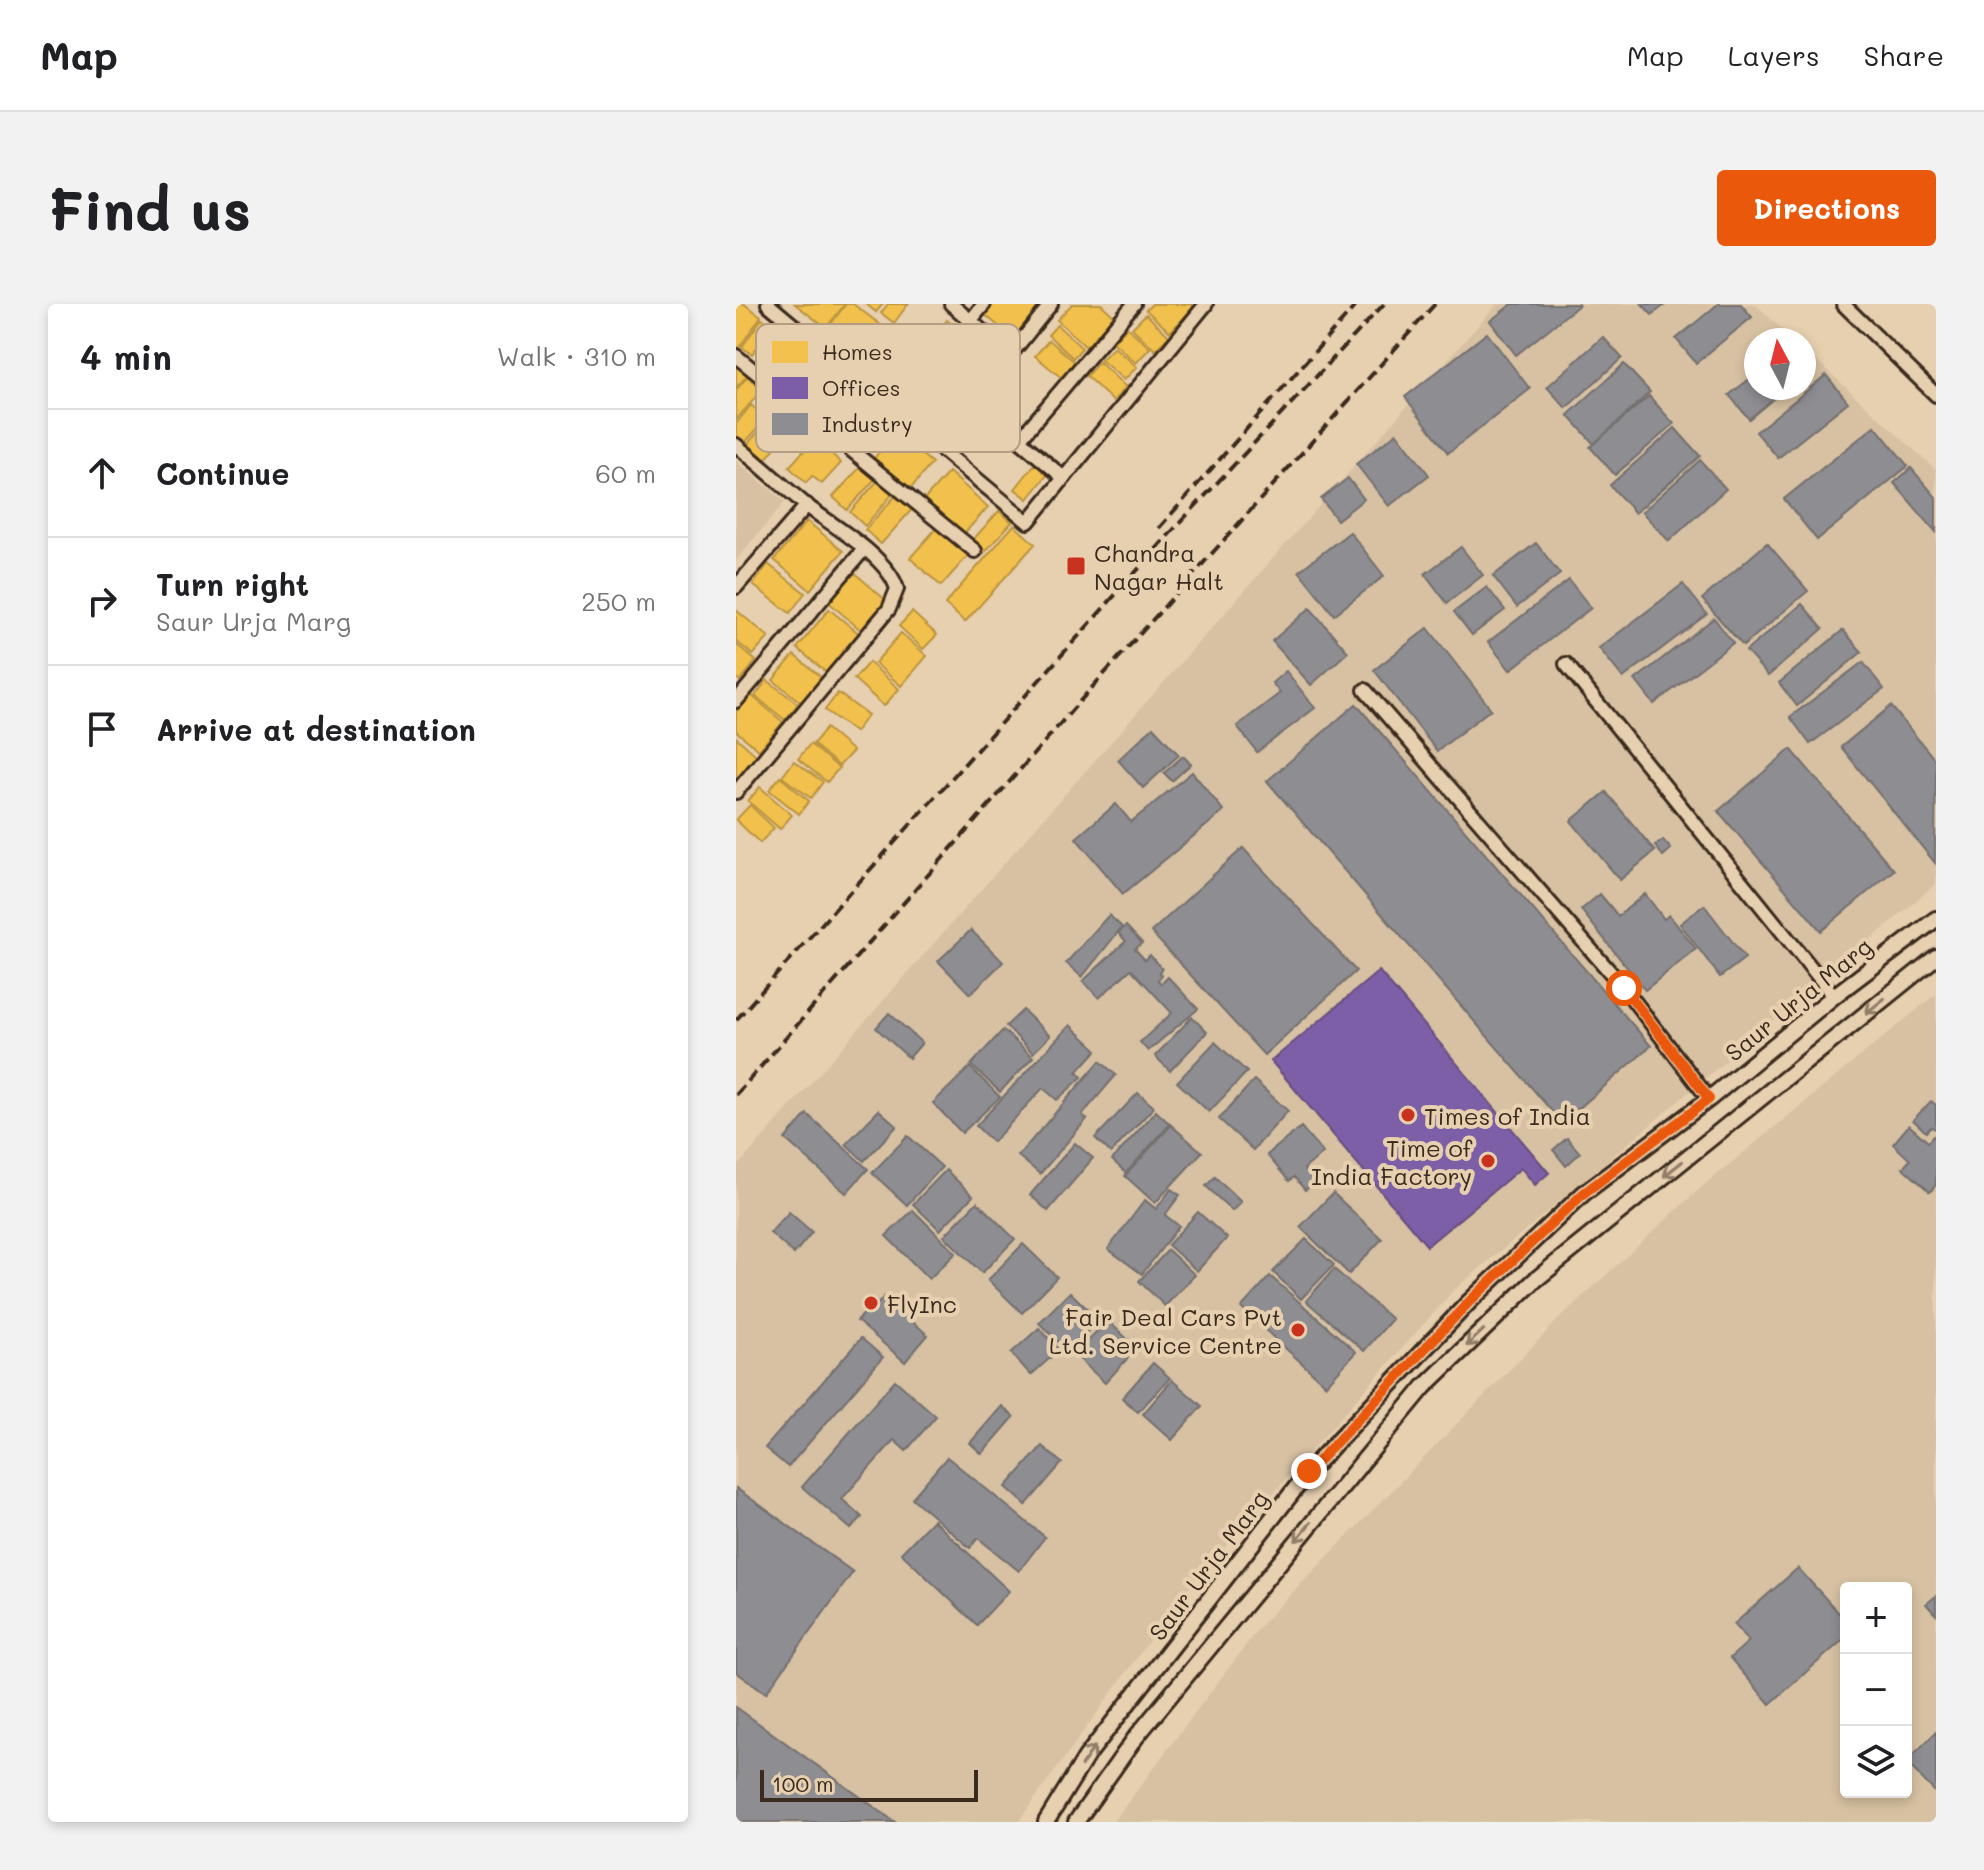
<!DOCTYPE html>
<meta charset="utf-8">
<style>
:root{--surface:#fff;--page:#f2f2f2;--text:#202124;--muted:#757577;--line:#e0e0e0;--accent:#ea580c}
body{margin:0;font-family:Mali,sans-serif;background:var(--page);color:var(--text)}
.controls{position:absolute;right:24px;bottom:24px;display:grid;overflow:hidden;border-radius:8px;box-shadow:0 4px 12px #0003}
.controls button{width:72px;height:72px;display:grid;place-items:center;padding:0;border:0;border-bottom:2px solid var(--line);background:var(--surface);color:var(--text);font:40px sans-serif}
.compass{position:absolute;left:1008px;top:24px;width:72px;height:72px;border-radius:50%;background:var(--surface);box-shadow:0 4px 12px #0003;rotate:353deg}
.scale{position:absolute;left:24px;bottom:20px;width:218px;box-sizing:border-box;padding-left:8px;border:4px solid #3b2a1e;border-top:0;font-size:22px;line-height:28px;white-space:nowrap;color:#3b2a1e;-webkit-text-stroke:6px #e7d0b0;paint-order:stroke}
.stop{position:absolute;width:24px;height:24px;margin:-18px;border:6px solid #ea580c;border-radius:50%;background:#fff}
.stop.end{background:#ea580c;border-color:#fff;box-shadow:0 2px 8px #0008}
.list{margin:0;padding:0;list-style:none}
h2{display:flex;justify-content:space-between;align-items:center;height:104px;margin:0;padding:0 32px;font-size:34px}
h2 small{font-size:26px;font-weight:400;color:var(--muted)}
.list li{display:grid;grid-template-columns:52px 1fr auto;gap:24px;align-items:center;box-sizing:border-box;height:128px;padding:0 32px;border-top:2px solid var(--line)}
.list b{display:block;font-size:30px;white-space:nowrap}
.list p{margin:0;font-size:26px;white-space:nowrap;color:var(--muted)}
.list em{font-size:26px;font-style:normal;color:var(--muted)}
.icon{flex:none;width:44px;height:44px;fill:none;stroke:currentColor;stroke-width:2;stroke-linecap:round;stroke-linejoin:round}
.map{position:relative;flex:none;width:1200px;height:1518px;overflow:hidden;border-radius:8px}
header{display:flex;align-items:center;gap:48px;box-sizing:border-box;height:112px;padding:0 40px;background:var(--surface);border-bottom:2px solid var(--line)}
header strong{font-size:38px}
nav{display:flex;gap:44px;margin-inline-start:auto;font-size:28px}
.intro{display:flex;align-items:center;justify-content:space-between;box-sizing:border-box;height:192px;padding:0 48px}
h1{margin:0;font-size:56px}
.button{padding:20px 36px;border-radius:8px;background:var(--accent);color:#fff;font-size:28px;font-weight:700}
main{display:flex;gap:48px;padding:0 48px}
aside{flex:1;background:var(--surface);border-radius:8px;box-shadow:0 4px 12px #0003}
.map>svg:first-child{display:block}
</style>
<header>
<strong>Map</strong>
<nav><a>Map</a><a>Layers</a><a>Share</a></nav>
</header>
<div class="intro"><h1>Find us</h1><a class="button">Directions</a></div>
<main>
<aside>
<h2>4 min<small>Walk · 310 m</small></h2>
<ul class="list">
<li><svg class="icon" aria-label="ahead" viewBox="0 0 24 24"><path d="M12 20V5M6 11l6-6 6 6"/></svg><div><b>Continue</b></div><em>60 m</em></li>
<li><svg class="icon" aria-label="right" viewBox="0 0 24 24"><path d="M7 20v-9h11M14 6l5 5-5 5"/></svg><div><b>Turn right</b><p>Saur Urja Marg</p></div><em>250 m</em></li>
<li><svg class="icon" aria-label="arrive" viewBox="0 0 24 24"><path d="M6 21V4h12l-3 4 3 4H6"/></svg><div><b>Arrive at destination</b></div></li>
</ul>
</aside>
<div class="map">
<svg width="1200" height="1518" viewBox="0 0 1200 1518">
<rect width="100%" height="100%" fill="#e7d0b0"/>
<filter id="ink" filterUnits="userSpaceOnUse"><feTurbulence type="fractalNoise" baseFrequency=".0125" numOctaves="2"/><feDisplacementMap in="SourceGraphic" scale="16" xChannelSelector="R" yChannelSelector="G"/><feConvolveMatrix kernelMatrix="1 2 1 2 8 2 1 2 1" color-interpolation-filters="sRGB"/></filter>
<g filter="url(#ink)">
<g fill="#d7c1a2" fill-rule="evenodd">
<path d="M761 0H1019L1058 36H1020V84H1068V45L1200 166V580L717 987 444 1294 282 1518H0V864Z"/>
<path d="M0 157 49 198 0 256Z"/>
<path d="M1200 690V1518H377L525 1321 829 1009 961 887ZM1110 1284H1170V1488H1110Z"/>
</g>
<g fill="#f2c14e" stroke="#bb9440" stroke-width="2">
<path d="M0 0H8L25 12 3 44 0 42Z"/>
<path d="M59 0H109L90 24Z"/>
<path d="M110 0H117L158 31 133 63 88 29Z"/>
<path d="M130 0H147L140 8Z"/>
<path d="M152 0H172L158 19 145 9Z"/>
<path d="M254 0H310L279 36 247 9Z"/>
<path d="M336 0H365L378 12 350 43 321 16Z"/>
<path d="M416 0H455L458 3 434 28 410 6Z"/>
<path d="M410 10 433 32 419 46 396 24Z"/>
<path d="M26 14 36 22 16 50 6 43Z"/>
<path d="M211 16 239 38 214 68 187 46Z"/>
<path d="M321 21 346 44 337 54 312 31Z"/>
<path d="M391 23 414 44 400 59 377 38Z"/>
<path d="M313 36 341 60 327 75 299 52Z"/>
<path d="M378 43 401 63 388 76 365 56Z"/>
<path d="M0 58 13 69 0 84Z"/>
<path d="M363 58 390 83 377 97 350 72Z"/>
<path d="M12 72 27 85 0 116V86Z"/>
<path d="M15 101 30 114 9 139 0 131V120Z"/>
<path d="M43 102 61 117 29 156 11 141Z"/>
<path d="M85 128 102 142 96 150 105 159 86 180 76 172 70 179 53 163Z"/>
<path d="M159 129 196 159 171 189 134 159Z"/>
<path d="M302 156 315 166 292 195 279 185Z"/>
<path d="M126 161 140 174 111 206 97 193Z"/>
<path d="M213 168 252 203 225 233 186 198Z"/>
<path d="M145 173 160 186 129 222 114 208Z"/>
<path d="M162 189 178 203 145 240 129 226Z"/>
<path d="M263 207 276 218 247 250 234 239Z"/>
<path d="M71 217 107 247 74 286 38 256Z"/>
<path d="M204 220 235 248 205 282 174 254Z"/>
<path d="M278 221 299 240 229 318 209 300Z"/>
<path d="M32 260 69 289 54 309 17 281Z"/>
<path d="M114 265 153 299 127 328 89 295Z"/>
<path d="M93 305 126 332 93 371 61 344Z"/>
<path d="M0 306 33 333 17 351 0 337Z"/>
<path d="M176 308 201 331 187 345 163 322Z"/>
<path d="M165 329 191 352 165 382 139 359Z"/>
<path d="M0 340 20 357 4 377 0 373Z"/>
<path d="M58 351 87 375 67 400 37 376Z"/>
<path d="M133 358 163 385 148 402 118 375Z"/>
<path d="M31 376 62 400 49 416 19 392Z"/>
<path d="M102 389 132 411 119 428 89 406Z"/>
<path d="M15 391 47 418 23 446 0 427V408Z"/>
<path d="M90 424 117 447 103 462 77 440Z"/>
<path d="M0 433 21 452 0 476Z"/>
<path d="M74 440 103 464 91 478 62 455Z"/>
<path d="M58 457 87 478 75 494 46 473Z"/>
<path d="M44 473 73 497 63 510 33 486Z"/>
<path d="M24 483 56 511 44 525 12 497Z"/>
<path d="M14 501 38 524 24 539 0 516Z"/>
</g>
<path fill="#7b5ea7" stroke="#684e7e" stroke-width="2" d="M643 667 813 869 799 881 785 864 691 942 535 757Z"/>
<g fill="#8d8d92" stroke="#746f6f" stroke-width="2">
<path d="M776 0H842L843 1 780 51 754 17Z"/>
<path d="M906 0H930L916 11Z"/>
<path d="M982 0H1005L1016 13 960 59 940 35Z"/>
<path d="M751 29 794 85 712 149 669 93Z"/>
<path d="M867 33 886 54 830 104 811 83Z"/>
<path d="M888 60 914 88 858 140 832 111Z"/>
<path d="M1020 70V84H1050L1013 115 993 91Z"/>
<path d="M1090 71 1112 98 1042 154 1020 128Z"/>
<path d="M913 92 938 120 879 171 854 143Z"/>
<path d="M1139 122 1172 162 1081 236 1048 195Z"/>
<path d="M939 124 964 152 899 209 874 181Z"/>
<path d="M661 129 693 171 653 202 620 160Z"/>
<path d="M964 156 990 185 933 237 906 208Z"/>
<path d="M1175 164 1200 193V228L1158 179Z"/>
<path d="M612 174 628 195 601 216 585 195Z"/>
<path d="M614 228 648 272 598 311 563 267Z"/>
<path d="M800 239 824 270 781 303 757 272Z"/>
<path d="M1031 239 1072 287 1007 342 966 295Z"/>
<path d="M725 243 747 271 711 299 689 270Z"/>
<path d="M833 276 855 304 774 366 752 338Z"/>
<path d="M947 280 971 310 887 374 863 344Z"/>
<path d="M751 283 769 306 736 331 718 308Z"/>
<path d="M1066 300 1087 325 1032 372 1010 347Z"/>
<path d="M574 304 612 348 575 381 536 337Z"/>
<path d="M978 314 997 339 918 400 899 376Z"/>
<path d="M692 324 755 405 701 447 638 366Z"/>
<path d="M1107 326 1126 348 1061 402 1043 379Z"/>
<path d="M1127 358 1148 385 1074 440 1054 413Z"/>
<path d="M550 367 579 404 521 448 501 422 544 389 536 379Z"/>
<path d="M620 400 915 742 826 819 531 477Z"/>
<path d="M1155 402 1200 457 1199 559 1105 443Z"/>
<path d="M417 423 443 451 407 484 382 456Z"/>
<path d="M1055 445 1158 566 1085 627 982 507Z"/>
<path d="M447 452 455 460 436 477 428 469Z"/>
<path d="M456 468 488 507 387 590 340 534 380 500 395 518Z"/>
<path d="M870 488 919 547 884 576 835 517Z"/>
<path d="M927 536 935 545 927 552 919 542Z"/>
<path d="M507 544 620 667 528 751 415 628Z"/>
<path d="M864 590 882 612 909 590 928 615 933 611 960 645 909 686 845 606Z"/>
<path d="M968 601 1009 654 984 673 944 620Z"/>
<path d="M373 611 386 623 346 673 330 659Z"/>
<path d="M390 622 406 639 399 645 409 656 414 651 426 665 423 668 426 671 422 676 425 680 432 673 462 705 412 747 404 738 436 709 395 665 363 694 347 677 390 637 382 629Z"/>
<path d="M235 626 267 658 234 690 202 657Z"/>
<path d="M287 706 314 732 297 749 270 722Z"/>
<path d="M153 709 186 739 173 754 140 724Z"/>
<path d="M456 713 471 728 434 767 419 752Z"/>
<path d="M334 721 361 746 341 768 346 773 321 796 307 784 257 838 240 822Z"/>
<path d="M267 726 297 753 264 788 235 761Z"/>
<path d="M479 738 511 768 473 808 441 778Z"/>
<path d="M364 757 380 771 346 811 351 815 304 870 282 852Z"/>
<path d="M234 763 264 793 226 829 197 799Z"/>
<path d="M518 776 552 807 517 846 483 815Z"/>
<path d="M402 789 418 803 375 849 359 834Z"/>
<path d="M1195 797 1200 801V825L1195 823 1190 828 1177 816Z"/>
<path d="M143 806 161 822 128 857 110 840Z"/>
<path d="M420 807 434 820 390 869 376 856Z"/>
<path d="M71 810 132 865 110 889 49 835Z"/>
<path d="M435 821 466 848 419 899 389 872Z"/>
<path d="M1173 821 1192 838 1197 832 1200 835V881L1194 888 1167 864 1174 856 1157 840Z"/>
<path d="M565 823 587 849 568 865 579 878 569 886 558 873 553 877 531 851Z"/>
<path d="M172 832 206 863 171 901 136 869Z"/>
<path d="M831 834 844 849 830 862 817 846Z"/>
<path d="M339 839 357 854 312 907 294 891Z"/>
<path d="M210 866 237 892 204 926 177 900Z"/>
<path d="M479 873 505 898 496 907 470 882Z"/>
<path d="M435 885 444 891 429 911 443 922 406 970 372 945 409 896 420 905Z"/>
<path d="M597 889 646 935 613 970 564 923Z"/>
<path d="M241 898 279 935 246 969 208 932Z"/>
<path d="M177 906 220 949 193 975 150 932Z"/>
<path d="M53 908 76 928 58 950 34 929Z"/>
<path d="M462 908 491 934 461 967 432 941Z"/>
<path d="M570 935 598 961 565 995 537 968Z"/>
<path d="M287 940 321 973 286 1009 252 976Z"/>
<path d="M432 946 459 971 429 1002 403 977Z"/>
<path d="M598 965 656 1015 628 1047 570 997Z"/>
<path d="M534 972 620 1048 590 1081 505 1004Z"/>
<path d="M334 988 363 1016 332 1047 303 1019Z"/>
<path d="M148 993 192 1031 169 1058 121 1017 135 1002 138 1004Z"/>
<path d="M371 1016 401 1044 369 1079 339 1051Z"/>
<path d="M303 1024 323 1046 295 1071 275 1049Z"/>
<path d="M125 1034 147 1053 52 1163 29 1144Z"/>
<path d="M417 1059 434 1074 402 1108 386 1094Z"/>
<path d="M159 1076 200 1112 170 1147 158 1136 106 1195 126 1213 115 1225 66 1183Z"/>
<path d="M436 1076 466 1102 436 1136 407 1110Z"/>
<path d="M266 1102 278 1113 246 1150 234 1139Z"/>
<path d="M306 1142 326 1159 290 1201 270 1183Z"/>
<path d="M211 1153 309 1233 283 1267 242 1234 234 1244 176 1194Z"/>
<path d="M0 1184 117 1268 30 1389 0 1368Z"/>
<path d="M197 1216 273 1287 241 1321 165 1249Z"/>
<path d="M1062 1264 1110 1317V1333L1034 1400 994 1354 1013 1337 998 1320Z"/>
<path d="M1200 1292V1311L1190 1300Z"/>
<path d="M0 1403 159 1518H0Z"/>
<path d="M1200 1428V1489L1170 1458Z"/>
</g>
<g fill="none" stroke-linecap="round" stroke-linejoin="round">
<g stroke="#3b2a1e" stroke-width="18">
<g id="minor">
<path d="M32 0 292 218 470 0"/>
<path d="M215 0 274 51"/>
<path d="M1107 0 1200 91"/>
<path d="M235 16 248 0"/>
<path d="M0 52 239 247"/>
<path d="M0 141C24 161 47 182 71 202 97 222 152 253 161 285L153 305 0 488"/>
<path d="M201 142 315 0"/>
<path d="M328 174 283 136 398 0"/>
<path d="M0 283 71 201"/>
<path d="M830 360 1098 692"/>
<path d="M629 386 888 684 973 795"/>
<path d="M0 397 128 245"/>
</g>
</g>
<g stroke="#3b2a1e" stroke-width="20">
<g id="tertiary">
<path d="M310 1518 350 1453 573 1167 733 998 848 889 973 795 1098 692 1200 615"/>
<path d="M340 1518 400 1433 688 1083 798 977 1200 653"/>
</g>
</g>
<use href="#minor" stroke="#e7d0b0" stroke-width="12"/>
<use href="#tertiary" stroke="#e7d0b0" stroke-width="14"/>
<g stroke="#3b2a1e" stroke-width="4" stroke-dasharray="12 6" stroke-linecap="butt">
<path d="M423 224 621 0"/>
<path d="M0 716 439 224 648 0"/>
<path d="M0 791 344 397 699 0"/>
</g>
</g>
<defs><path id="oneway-shaft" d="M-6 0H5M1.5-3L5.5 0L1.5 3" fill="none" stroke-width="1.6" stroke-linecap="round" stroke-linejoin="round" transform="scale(2)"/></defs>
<g stroke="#917d67">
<use href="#oneway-shaft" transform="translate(1139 702) rotate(141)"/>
<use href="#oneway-shaft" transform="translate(937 865) rotate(141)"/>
<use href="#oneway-shaft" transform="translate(739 1034) rotate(136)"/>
<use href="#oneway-shaft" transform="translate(567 1228) rotate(129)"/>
<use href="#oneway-shaft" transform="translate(352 1452) rotate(-55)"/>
</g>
</g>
<g fill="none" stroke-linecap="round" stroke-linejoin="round" filter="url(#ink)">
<path stroke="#ea580c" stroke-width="10" d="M573 1167 733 998 848 889 973 795 888 684"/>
</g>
<g fill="#c8321e" stroke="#e7d0b0" stroke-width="3">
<rect x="330" y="252" width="20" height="20" rx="4"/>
<circle cx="672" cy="811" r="8"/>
<circle cx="752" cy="857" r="8"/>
<circle cx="135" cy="999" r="8"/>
<circle cx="562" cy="1026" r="8"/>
</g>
<g text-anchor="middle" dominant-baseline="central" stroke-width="8" stroke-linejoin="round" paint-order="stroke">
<g font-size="24" fill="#3b2a1e" stroke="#e7d0b0" text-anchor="start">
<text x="358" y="248">Chandra<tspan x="358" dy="28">Nagar Halt</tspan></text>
<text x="688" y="811">Times of India</text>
<text x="736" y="843" text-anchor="end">Time of<tspan x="736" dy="28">India Factory</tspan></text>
<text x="151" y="999">FlyInc</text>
<text x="546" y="1012" text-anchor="end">Fair Deal Cars Pvt<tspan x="546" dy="28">Ltd. Service Centre</tspan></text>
</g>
<g font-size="24" fill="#3b2a1e" stroke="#e7d0b0">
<text transform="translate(1062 695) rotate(-39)">Saur Urja Marg</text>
<text transform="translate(472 1261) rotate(-53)">Saur Urja Marg</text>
</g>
</g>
<rect x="20" y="20" width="264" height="128" rx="12" fill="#e7d0b0" stroke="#b39e84" stroke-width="2"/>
<rect x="36" y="37" width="36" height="22" fill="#f2c14e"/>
<rect x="36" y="73" width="36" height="22" fill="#7b5ea7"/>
<rect x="36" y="109" width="36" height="22" fill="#8d8d92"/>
<g font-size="22" fill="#3b2a1e">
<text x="86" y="56">Homes</text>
<text x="86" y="92">Offices</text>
<text x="86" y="128">Industry</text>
</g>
</svg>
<div class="controls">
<button>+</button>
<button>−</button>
<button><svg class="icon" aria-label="layers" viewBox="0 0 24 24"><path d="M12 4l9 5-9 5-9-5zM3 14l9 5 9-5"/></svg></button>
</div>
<svg class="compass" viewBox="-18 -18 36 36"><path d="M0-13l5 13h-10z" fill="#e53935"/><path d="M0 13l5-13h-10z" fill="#757577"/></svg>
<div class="scale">100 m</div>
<div class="stop" style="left:888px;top:684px"></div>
<div class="stop end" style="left:573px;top:1167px"></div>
</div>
</main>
